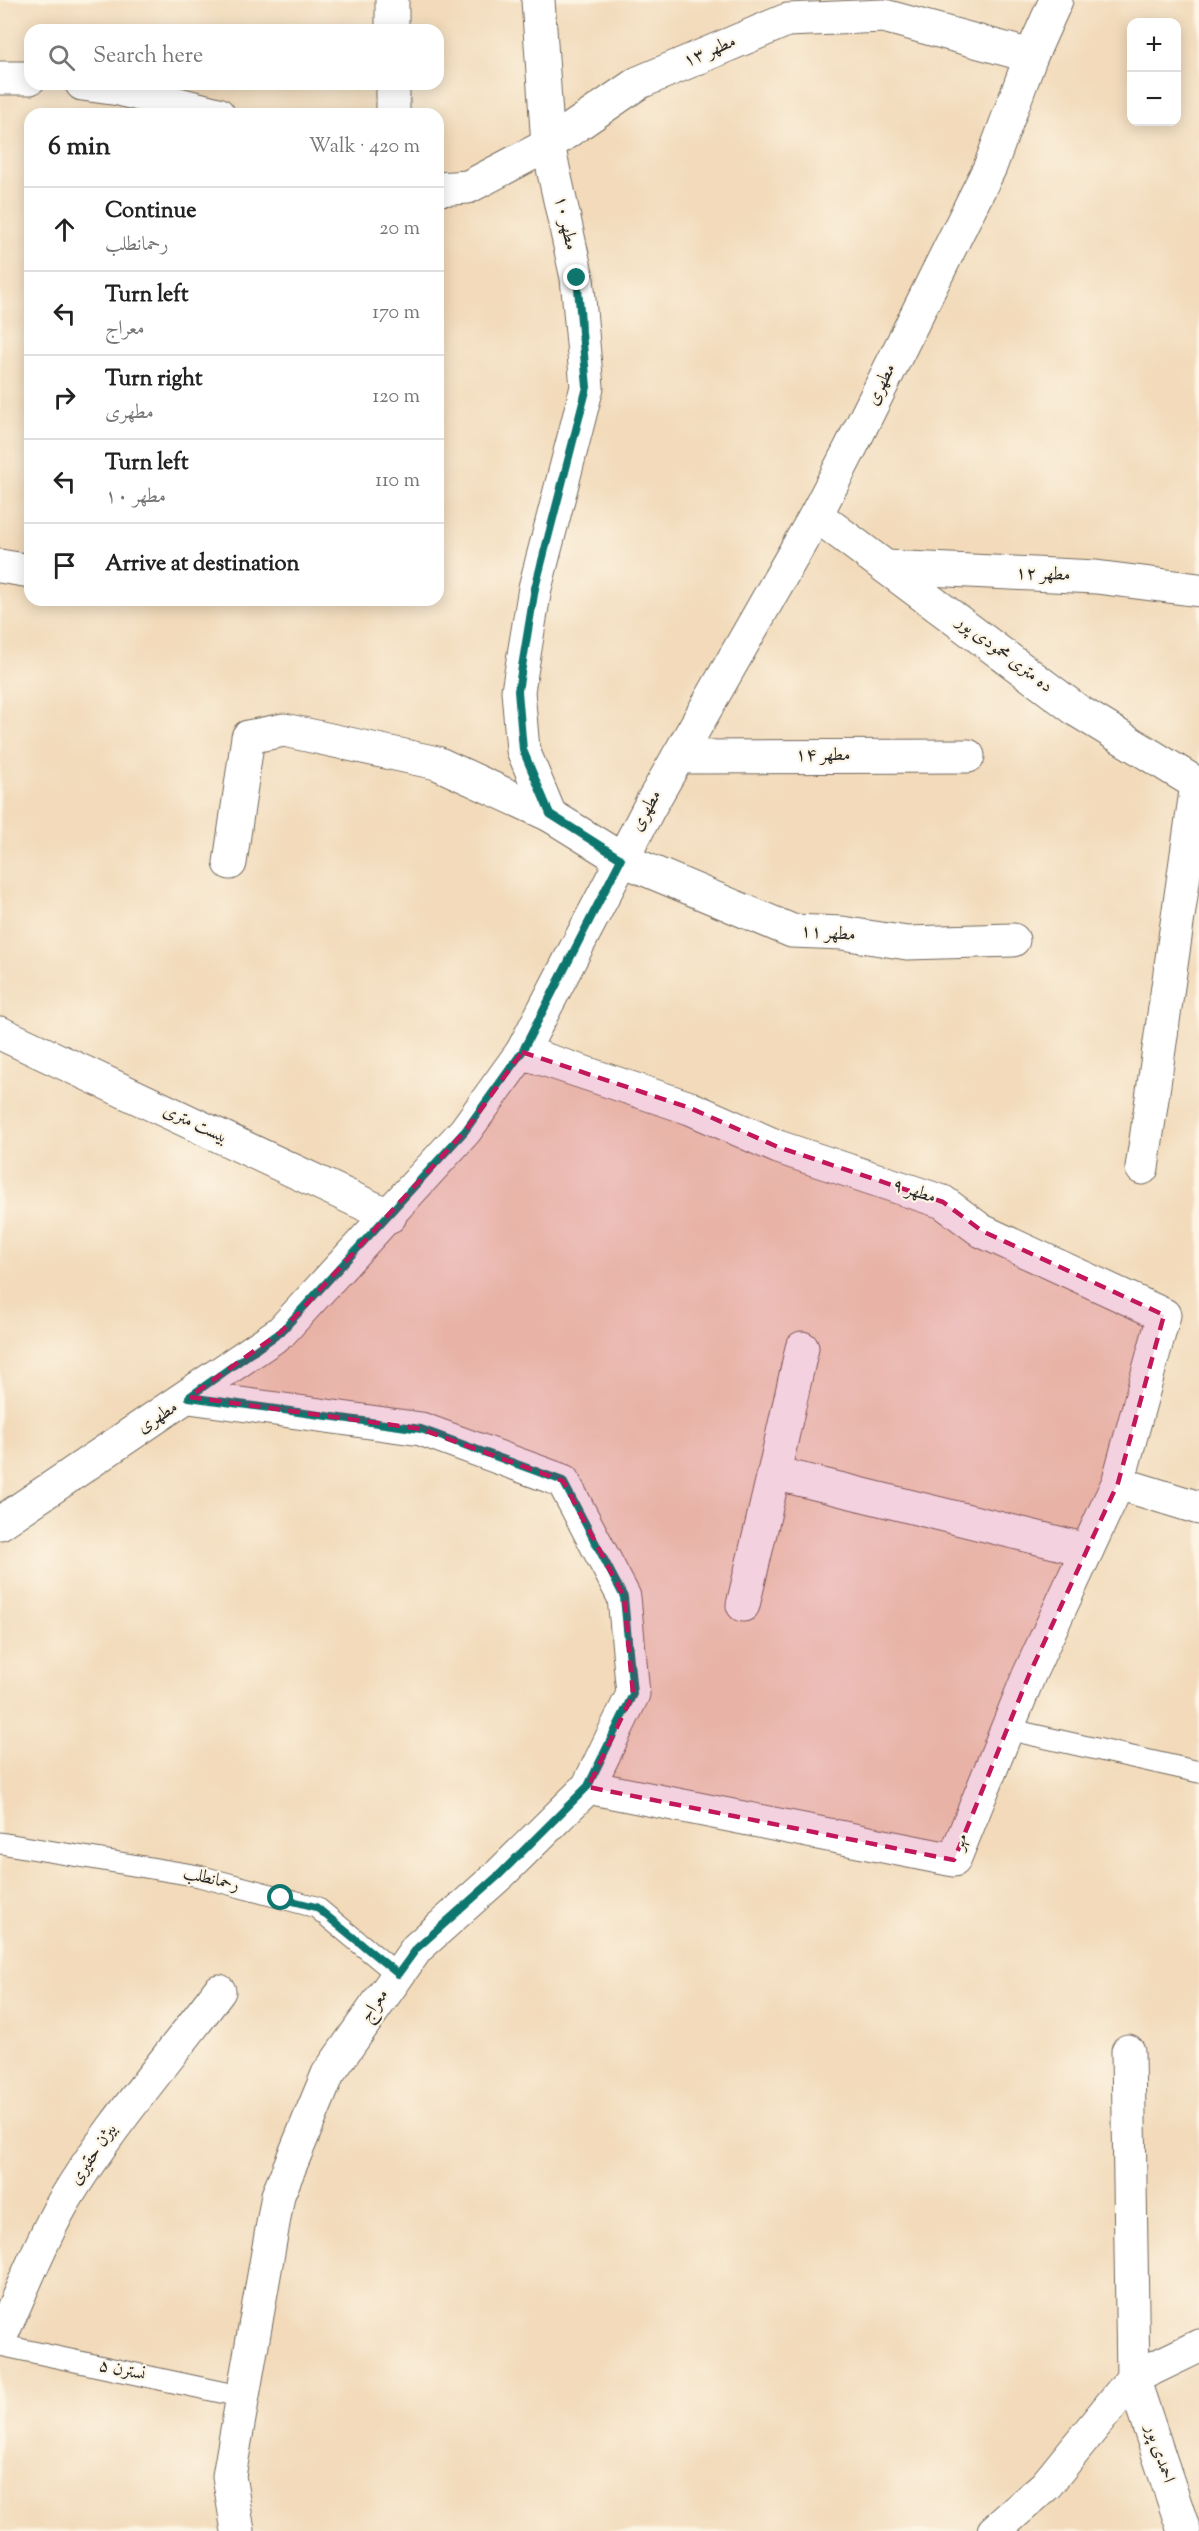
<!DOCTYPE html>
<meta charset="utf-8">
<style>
:root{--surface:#fff;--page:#f6f6f6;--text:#222;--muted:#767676;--line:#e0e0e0}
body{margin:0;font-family:"Sorts Mill Goudy",Amiri,serif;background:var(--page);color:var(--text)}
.controls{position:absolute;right:18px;top:18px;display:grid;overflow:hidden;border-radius:12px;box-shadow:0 3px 15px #0003}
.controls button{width:54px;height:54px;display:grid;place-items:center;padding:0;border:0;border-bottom:2px solid var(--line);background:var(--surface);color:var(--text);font:30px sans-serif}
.stop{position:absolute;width:18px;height:18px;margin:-14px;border:4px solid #0f766e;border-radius:50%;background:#fff}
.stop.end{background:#0f766e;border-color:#fff;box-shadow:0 2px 6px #0008}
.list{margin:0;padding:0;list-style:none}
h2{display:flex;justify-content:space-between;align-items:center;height:78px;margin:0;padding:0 24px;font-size:26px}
h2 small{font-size:20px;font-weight:400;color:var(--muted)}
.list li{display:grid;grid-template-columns:39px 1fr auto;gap:18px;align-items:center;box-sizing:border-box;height:84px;padding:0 24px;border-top:2px solid var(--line)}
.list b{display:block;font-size:22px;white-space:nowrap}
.list p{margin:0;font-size:20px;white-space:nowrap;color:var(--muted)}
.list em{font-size:20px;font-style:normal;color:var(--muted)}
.icon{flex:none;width:33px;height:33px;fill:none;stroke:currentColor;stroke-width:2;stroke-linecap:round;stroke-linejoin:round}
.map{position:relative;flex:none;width:1199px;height:2531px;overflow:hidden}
.search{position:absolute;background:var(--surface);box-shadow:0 3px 15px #0003;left:24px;top:24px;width:420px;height:66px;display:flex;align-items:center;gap:15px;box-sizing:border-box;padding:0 21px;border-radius:18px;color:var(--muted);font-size:22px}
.panel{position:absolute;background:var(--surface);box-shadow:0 3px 15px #0003;left:24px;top:108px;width:420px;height:498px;border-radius:18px}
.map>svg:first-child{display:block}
</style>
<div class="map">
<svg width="1199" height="2531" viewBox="0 0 1199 2531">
<rect width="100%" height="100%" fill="#fcf5e5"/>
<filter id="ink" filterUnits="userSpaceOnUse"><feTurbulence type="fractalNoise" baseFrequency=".0167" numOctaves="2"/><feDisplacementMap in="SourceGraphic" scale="12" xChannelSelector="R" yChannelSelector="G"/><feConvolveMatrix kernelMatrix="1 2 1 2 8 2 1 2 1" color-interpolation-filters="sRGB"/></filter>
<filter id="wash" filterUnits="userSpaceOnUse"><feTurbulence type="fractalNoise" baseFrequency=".008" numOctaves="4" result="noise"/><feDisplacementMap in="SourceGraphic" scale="24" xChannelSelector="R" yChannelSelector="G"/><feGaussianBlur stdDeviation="1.35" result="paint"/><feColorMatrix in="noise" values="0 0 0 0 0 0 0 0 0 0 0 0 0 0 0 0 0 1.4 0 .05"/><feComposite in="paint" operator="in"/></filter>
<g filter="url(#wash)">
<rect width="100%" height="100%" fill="#f2daba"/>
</g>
<g filter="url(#ink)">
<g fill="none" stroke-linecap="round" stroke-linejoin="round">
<g stroke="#71685d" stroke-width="23">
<g id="lane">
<path d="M1007 1729 1199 1772"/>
<path d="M0 1843 199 1876 316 1907 397 1974"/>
<path d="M0 2345 244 2397"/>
</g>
</g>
<g stroke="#71685d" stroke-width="35">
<g id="street">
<path d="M392 0V30"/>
<path d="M538 0 548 145 577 278 587 387 535 588 518 691 523 750 550 815 621 859 792 931 842 933 907 943 1013 940"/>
<path d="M0 78H30"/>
<path d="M82 84 119 89 218 114"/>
<path d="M393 84V114"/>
<path d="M438 189 468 187 548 145 638 83 787 20 884 16 1031 56"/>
<path d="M816 515 1078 711 1199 785"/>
<path d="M0 566 30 571"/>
<path d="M886 567 1096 577 1199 590"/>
<path d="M678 757 968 756"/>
<path d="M230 863 248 737 284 730 437 763 550 815"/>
<path d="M0 1033 390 1216"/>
<path d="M522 1052 690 1108 778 1147 943 1202 982 1231 1164 1315 1118 1483 1029 1675 954 1860 588 1787"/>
<path d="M1142 1168 1197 784"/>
<path d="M802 1348 774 1473 1087 1550"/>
<path d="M189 1397 421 1429 563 1481 624 1597 633 1694 588 1787 500 1874 417 1948 328 2074 278 2195 229 2476 238 2531"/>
<path d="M1118 1483 1199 1508"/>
<path d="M743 1605 774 1473"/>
<path d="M1128 2051 1133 2378 1184 2531"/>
<path d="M0 2338C21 2293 39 2244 64 2201 109 2126 167 2061 219 1991"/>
<path d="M994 2531 1046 2485 1133 2378 1199 2346"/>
</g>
</g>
<g stroke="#71685d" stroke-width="35">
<path id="secondary" d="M0 1523 281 1332 465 1131 522 1052 650 806 816 515 850 449 990 167 1031 56 1056 0"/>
</g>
<use href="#lane" stroke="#fff" stroke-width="21"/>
<use href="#street" stroke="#fff" stroke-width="33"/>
<use href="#secondary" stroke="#fff" stroke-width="33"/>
</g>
</g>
<g fill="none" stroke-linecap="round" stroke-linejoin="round" filter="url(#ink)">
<path stroke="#0f766e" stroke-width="8" d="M281 1898 316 1907 398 1974 417 1948 500 1874 588 1786 633 1694 624 1597 563 1481 421 1429 189 1397 281 1332 465 1131 522 1052 621 859 550 814 523 750 518 691 535 588 587 387 577 278"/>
</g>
<path fill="#c2185b" fill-opacity="0.2" stroke="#c2185b" stroke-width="4.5" stroke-dasharray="12 8" stroke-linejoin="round" d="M522 1052 690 1108 778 1147 943 1202 982 1231 1164 1315 1118 1483 1029 1675 954 1860 588 1787 633 1694 624 1597 563 1481 421 1429 189 1397 281 1332 465 1131Z"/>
<g text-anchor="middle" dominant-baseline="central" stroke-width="4.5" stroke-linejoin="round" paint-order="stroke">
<g font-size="18" fill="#2b2b2b" stroke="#fcf5e5">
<text transform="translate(710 52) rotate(-23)">مطهر ۱۳</text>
<text transform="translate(565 223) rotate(78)">مطهر ۱۰</text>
<text transform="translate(882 385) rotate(-64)">مطهری</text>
<text transform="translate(1043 575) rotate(2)">مطهر ۱۲</text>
<text transform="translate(1004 655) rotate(37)">ده متری محمودی پور</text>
<text x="823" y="756">مطهر ۱۴</text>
<text transform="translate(647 811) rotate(-61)">مطهری</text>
<text transform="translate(828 934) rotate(4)">مطهر ۱۱</text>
<text transform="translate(195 1125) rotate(25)">بیست متری</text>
<text transform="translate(914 1192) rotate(18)">مطهر ۹</text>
<text transform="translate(158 1418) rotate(-33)">مطهری</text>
<text transform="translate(961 1842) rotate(-68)">مهر</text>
<text transform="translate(211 1880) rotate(13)">رحمانطلب</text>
<text transform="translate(375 2006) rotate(-55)">معراج</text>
<text transform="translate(94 2155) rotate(-56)">بیژن حقیری</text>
<text transform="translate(122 2371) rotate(12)">نسترن ۵</text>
<text transform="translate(1159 2454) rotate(72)">احمدی پور</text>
</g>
</g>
</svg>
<div class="controls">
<button>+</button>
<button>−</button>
</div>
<div class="stop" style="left:281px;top:1898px"></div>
<div class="stop end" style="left:577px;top:278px"></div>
<div class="search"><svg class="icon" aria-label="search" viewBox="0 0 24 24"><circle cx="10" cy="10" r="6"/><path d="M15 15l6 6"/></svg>Search here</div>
<section class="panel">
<h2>6 min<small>Walk · 420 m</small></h2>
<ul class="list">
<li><svg class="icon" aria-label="ahead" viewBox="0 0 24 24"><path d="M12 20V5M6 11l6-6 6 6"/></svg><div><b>Continue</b><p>رحمانطلب</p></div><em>20 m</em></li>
<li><svg class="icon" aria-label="left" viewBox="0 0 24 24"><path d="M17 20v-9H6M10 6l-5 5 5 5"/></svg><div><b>Turn left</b><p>معراج</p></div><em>170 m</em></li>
<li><svg class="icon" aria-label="right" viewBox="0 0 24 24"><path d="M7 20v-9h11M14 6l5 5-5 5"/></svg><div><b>Turn right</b><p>مطهری</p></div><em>120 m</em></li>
<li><svg class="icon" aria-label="left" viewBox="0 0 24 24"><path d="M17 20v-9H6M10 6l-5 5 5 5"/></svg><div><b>Turn left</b><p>مطهر ۱۰</p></div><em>110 m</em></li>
<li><svg class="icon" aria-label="arrive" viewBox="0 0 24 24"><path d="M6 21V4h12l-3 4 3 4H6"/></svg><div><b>Arrive at destination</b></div></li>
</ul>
</section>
</div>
